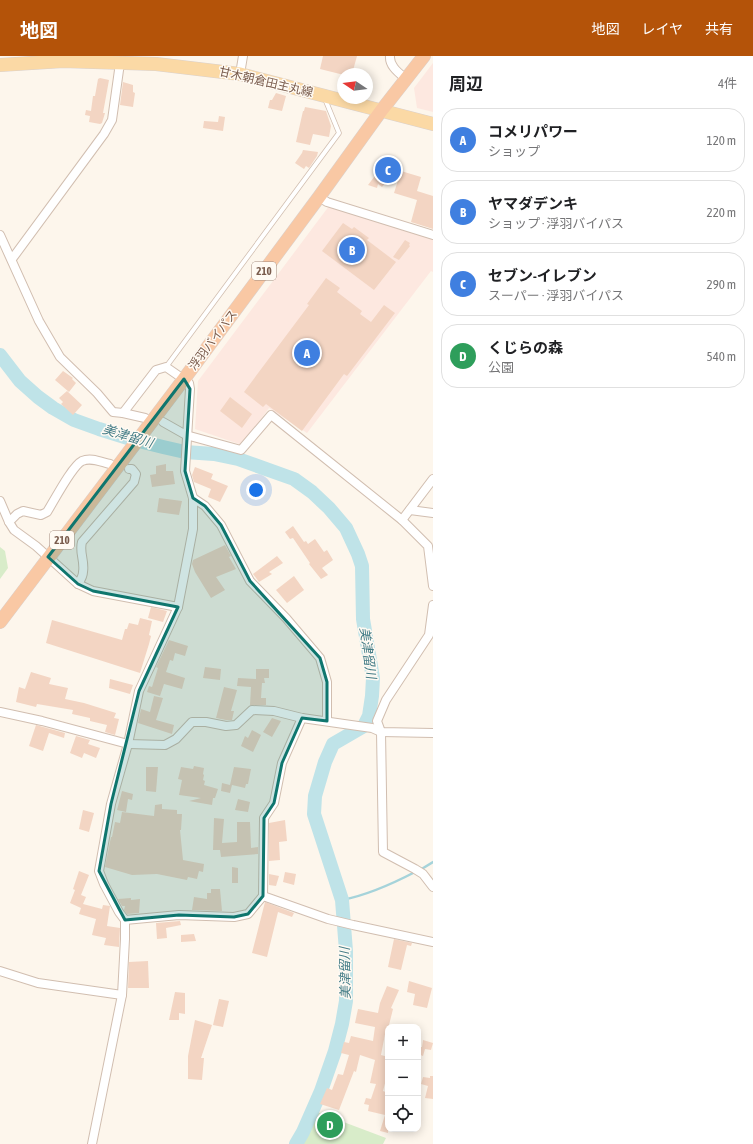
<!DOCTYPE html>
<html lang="ja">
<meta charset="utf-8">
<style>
:root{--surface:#fff;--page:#f6f6f6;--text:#202124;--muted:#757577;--line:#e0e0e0;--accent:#b45309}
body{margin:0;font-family:"Asap Condensed","Noto Sans JP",sans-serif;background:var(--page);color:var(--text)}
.controls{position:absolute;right:12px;bottom:12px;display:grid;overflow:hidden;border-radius:8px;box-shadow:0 2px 10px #0003}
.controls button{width:36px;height:36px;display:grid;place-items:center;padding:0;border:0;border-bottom:1px solid var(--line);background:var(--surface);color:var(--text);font:20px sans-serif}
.compass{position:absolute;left:337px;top:12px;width:36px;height:36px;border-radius:50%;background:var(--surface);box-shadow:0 2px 10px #0003;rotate:283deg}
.you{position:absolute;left:256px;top:434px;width:14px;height:14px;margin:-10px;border:3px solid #fff;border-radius:50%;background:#1a73e8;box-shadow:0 0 0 6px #1a73e833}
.badge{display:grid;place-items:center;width:26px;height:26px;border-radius:50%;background:var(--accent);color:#fff;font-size:13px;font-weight:700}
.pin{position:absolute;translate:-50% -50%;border:2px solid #fff;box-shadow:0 1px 4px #0006}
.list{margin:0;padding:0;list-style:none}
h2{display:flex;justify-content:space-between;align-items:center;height:52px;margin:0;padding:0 16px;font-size:17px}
h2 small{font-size:13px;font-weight:400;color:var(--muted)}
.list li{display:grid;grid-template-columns:26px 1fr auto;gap:12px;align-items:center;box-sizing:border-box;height:64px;margin:0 8px 8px;padding:0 8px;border:1px solid var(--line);border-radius:16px}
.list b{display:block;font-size:15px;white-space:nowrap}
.list p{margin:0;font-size:13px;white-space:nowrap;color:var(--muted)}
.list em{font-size:13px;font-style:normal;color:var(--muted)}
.icon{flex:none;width:22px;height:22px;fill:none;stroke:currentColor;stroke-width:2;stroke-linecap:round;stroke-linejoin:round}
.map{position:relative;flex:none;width:433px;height:1088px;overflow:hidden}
header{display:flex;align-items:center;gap:24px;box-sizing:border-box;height:56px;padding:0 20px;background:var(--accent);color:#fff}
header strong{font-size:19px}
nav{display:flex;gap:22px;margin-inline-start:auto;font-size:14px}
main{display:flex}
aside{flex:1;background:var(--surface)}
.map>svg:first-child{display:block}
</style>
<header>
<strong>地図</strong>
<nav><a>地図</a><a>レイヤ</a><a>共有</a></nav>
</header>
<main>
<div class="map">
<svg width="433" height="1088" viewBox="0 0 433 1088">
<rect width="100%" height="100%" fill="#fdf6ec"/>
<g fill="#fde8e0">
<path d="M433 7V56L417 52 414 32Z"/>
<path d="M329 150 433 183V216L431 215 307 377 269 352 242 389 195 373 198 325Z"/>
</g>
<g fill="#d8ecc9">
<path d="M0 491 5 495 8 512 0 523Z"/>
<path d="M317 1056 386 1082 383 1088H299Z"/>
</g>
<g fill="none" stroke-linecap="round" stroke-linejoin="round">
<g stroke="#a5d3da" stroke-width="2.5">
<path d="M420 814 433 806"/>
<path d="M342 844C368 839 392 828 415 816"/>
</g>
<path stroke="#bfe3e8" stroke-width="14" d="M0 299 20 325 38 341 53 352 74 364 99 373 131 383 163 391 185 396 214 398 238 403 294 423 312 436 329 452 346 472 358 498 362 510 363 563 373 622 372 640 369 660 364 670 333 688 325 706 315 740 314 758 342 844 346 895V945L342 968 335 995 321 1035 303 1076 296 1088"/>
</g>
<g fill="#f3d5c3">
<path d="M323 0H357L352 18H340L320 13Z"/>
<path d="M100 22 109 24 103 57H105L102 67 100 68 89 66 90 60 85 59 86 54 91 55 93 40H95L98 23Z"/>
<path d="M123 26 133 29V36L135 37 133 51 120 49Z"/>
<path d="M276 37 286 40 282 55 268 52 270 44H272Z"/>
<path d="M305 51 326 55 331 70 329 81 313 78 310 89 296 86 303 55H304Z"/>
<path d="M219 60 225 61 223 75 203 72 204 65 218 66Z"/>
<path d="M303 94 318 96 317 100 309 112 306 110 304 113 295 107 302 97Z"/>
<path d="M387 104 397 112 382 131 378 128 377 132 368 129Z"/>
<path d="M401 115 421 121 417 135 433 140V173L411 166 417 144 394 137Z"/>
<path d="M343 167 352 173 354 171 369 182 367 184 396 206 374 234 322 195Z"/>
<path d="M405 184 410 187 409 189 410 190 399 204 393 201Z"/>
<path d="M326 222 340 232 337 236 362 255 360 258 371 266 384 249 395 257 347 320 344 318 302 375 266 348 263 351 244 336 309 249 307 248Z"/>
<path d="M63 315 73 322 72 323 76 327 69 336 55 324Z"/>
<path d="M67 335 82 349 73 359 61 348 63 346 59 342Z"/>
<path d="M230 341 252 358 242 372 220 355Z"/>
<path d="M166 408V415H173L175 428 152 431 150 419 156 418V410Z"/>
<path d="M195 411 213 418 211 423 228 430 220 446 208 441 211 433 194 426 192 419Z"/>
<path d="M159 442 182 445 179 459 157 456Z"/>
<path d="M293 470 304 486 306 485 308 488 315 483 324 496 327 494 333 504 322 512 328 519 321 523 309 508 310 507 293 482 290 483 285 476Z"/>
<path d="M225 489 231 500 229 501 236 513 216 521 225 534 211 542 195 516 192 508 193 504Z"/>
<path d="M277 500 283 507 269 516 272 518 259 526 253 518Z"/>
<path d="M294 520 304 534 287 547 276 534Z"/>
<path d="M151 551 167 555 163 566 148 562Z"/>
<path d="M140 562 152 565 149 579 151 580 149 588 140 617 46 587 52 564 122 584 125 573H127L129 567 138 569Z"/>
<path d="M169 584 188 590 185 600 175 597 173 605 170 604 166 616 185 622 182 633 164 628 160 640 147 636 149 630 152 631 158 612 156 611Z"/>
<path d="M205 611 221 613 220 624 203 622Z"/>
<path d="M256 613H269V622H264L265 627H262L261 642H266V649H250L251 631 237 630 238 622 256 623Z"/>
<path d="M31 616 51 622 49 628 68 632 65 643 84 647 116 657 114 662 119 663 115 679 105 676 107 669 90 665V662L72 658 73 654 37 648 36 651 16 646 19 631 25 633Z"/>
<path d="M110 623 133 629 130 638 109 632Z"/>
<path d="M224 631 237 634 231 655H234L232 664H226L216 662Z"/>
<path d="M154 640 163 642 156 664 174 669 172 678 138 667 141 653 150 656Z"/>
<path d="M272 662 281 665 272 681 263 676Z"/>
<path d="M36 669 65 677 64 682 49 677 43 695 29 690Z"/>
<path d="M252 674 261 679 253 696 241 690 245 680 248 682Z"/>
<path d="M76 680 90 684 88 688 100 692 96 702 84 697 82 702 70 697Z"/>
<path d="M194 710 204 712 203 718 204 719 203 724 205 725 204 729 218 733 215 742H213L212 749 189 745 201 742 179 739 182 724 178 723 181 711 193 713Z"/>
<path d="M146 711H158L156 736 146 735Z"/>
<path d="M234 711 251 713 248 728H246L245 732 232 729 230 737 221 735 222 727 230 729Z"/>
<path d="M122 735 133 738 132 744 128 743 126 756 117 754Z"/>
<path d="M238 743 250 746 248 756 235 754Z"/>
<path d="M162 748V753L177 754V758H182L181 774H180L183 804 204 808 203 816 199 815 197 823 188 821 187 824 157 818 132 819 105 811 111 781H112L115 766 120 767 122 756 154 760 155 749Z"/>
<path d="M83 754 94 757 89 776 79 773Z"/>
<path d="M214 762 224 763 222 787 237 786V766H250L251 792 258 791V798L221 801 220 794H213Z"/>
<path d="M285 764 287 785 279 786 280 804 269 805V767Z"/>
<path d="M232 811 238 812V827H232Z"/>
<path d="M79 815 89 819 81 839 86 841 83 848 102 853 103 849 110 850 107 870 120 872 119 891 104 889 106 882 92 879 96 863 79 858 81 852 70 847 75 834 73 833Z"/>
<path d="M285 816 296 818 294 829 283 826Z"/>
<path d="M269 818 279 820 276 830 269 829Z"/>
<path d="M211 833H220L222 855 192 854 194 841 207 843V837H211Z"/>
<path d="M131 842V844L140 843 139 857 127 858 124 854 125 850H122L118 843Z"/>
<path d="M265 846 294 857 292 861 278 856 267 901 252 897Z"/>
<path d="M180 865 181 869 166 872 167 882 157 883 156 867Z"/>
<path d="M194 878 196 885 181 886V879Z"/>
<path d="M394 883 412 887 411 890 407 889 401 914 388 911Z"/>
<path d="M148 905 149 932H128L129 906Z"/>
<path d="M409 925 432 932 427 952 413 949 415 938 407 936Z"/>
<path d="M387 930 399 934 391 952 393 953 388 973H386L381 999 388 1001V1016L383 1035 388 1037V1077L380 1075 385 1059 368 1055 369 1049 364 1048 366 1042 371 1043 376 1028 370 1027 375 1004 360 999 356 1016 354 1015 339 1054 320 1048 327 1032 332 1034 338 1018 343 1019 349 999 341 997 344 986 349 987 351 980 373 985 375 971 355 967 358 953 378 957 380 947Z"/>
<path d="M175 936 185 937V958L179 957V964H169Z"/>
<path d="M219 943 229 945 223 971 213 969Z"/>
<path d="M195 964 212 969 201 1002H204L202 1024 188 1023V1000Z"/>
<path d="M423 984 433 987 431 994 425 993 423 1000 418 998V991H422Z"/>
<path d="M430 1020H433V1043L425 1042 428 1030 421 1028 423 1021 430 1022Z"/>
</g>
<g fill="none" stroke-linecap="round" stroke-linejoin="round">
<g stroke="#d1beb0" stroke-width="5.5">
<path id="service" d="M166 311 339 77 325 43"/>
</g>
<g stroke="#d1beb0" stroke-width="10">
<g id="minor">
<path d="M390 0C389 10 399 17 406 23"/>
<path d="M240 18 243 0"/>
<path d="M319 141 327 146 433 179"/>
<path d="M0 179 39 265 60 301 97 337 113 356 123 357"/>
<path d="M12 203 104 78 112 64 120 7"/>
<path d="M163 366 186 379 241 394 271 359 402 464 428 490 433 530"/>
<path d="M193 442 205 450 221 469 250 525 286 562 320 602 327 626V665"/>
<path d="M0 445 9 466 14 474 36 490 78 528 93 535 178 551"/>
<path d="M410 454 433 457"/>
<path d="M402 464 433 423"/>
<path d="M9 466 17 458 23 455 41 459 47 456C54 445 72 410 82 405 91 401 101 406 110 408"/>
<path d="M78 528C80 525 83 520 83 516 85 505 79 496 82 486L134 426 136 418 132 413H129"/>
<path d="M433 549 429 579 386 644 377 665 381 676 383 796 415 813 423 818 433 831"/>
<path d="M0 656 42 665 128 688 165 689 176 683 192 666H206L226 670 236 669 252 654 274 655 302 662 372 672 381 676 433 677"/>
<path d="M263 840 328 863 353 869 433 886"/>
<path d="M125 864 179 859 234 861 248 858 263 840 264 762 274 747 282 707 302 662"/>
<path d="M0 915 38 927 122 939"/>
<path d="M92 1088 122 939 125 883V864L119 856 104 828 99 815 111 748 128 688 139 635 178 551 193 473V442L185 415 190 333 189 327 166 311 156 314 123 357 145 362"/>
</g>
</g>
<g stroke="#dad1cd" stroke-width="14">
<path id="primary" d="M0 9 63 5 156 8 240 18 433 68"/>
</g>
<g stroke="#dad1cd" stroke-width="14">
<path id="trunk" d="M0 566 184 323 319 141 381 55 424 0"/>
</g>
<use href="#service" stroke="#fff" stroke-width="4"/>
<use href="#minor" stroke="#fff" stroke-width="8"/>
<use href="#primary" stroke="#fbd9a5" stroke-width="13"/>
<use href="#trunk" stroke="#f9c8a4" stroke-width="13"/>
</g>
<path fill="#0f766e" fill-opacity="0.2" stroke="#0f766e" stroke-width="3" stroke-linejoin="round" d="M184 323 190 333 185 415 193 442 205 450 221 469 250 525 320 602 327 626V665L302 662 282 707 274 747 264 762 263 840 248 858 234 861 179 859 125 864 99 815 111 748 139 635 178 551 93 535 78 528 48 501Z"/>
<g text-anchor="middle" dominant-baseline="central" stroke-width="3" stroke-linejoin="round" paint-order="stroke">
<g fill="#fffaf3" stroke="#a28b7f" stroke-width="1">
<rect x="252" y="206" width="24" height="18" rx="3"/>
<rect x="50" y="475" width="24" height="18" rx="3"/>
</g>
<g font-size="11" font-weight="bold" fill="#7a5c4d">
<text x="264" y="215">210</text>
<text x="62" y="484">210</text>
</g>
<g font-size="12" fill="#7a5c4d" stroke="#fffaf3">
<text transform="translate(266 26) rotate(13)">甘木朝倉田主丸線</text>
<text transform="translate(213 284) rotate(-53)">浮羽バイパス</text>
</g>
<g font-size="13" font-style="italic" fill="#437c86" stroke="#fffaf3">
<text transform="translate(128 380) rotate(17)">美津留川</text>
<text transform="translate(368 597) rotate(82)">美津留川</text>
<text transform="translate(345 917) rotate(-91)">美津留川</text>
</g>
</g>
</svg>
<div class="controls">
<button>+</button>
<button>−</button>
<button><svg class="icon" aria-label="locate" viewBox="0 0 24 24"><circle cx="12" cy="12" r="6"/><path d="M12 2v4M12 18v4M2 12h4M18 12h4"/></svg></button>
</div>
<svg class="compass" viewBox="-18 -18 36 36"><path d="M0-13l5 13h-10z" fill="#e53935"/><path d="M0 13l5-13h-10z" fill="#757577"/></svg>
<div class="you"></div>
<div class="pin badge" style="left:307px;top:297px;background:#3f7fe0">A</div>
<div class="pin badge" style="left:352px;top:194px;background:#3f7fe0">B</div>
<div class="pin badge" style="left:388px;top:114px;background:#3f7fe0">C</div>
<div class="pin badge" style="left:330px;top:1069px;background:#2e9e5b">D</div>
</div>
<aside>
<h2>周辺<small>4件</small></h2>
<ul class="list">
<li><span class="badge" style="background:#3f7fe0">A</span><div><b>コメリパワー</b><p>ショップ</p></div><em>120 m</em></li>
<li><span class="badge" style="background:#3f7fe0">B</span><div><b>ヤマダデンキ</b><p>ショップ · 浮羽バイパス</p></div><em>220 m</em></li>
<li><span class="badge" style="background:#3f7fe0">C</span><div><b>セブン-イレブン</b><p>スーパー · 浮羽バイパス</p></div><em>290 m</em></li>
<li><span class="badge" style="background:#2e9e5b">D</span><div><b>くじらの森</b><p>公園</p></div><em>540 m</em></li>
</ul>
</aside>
</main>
